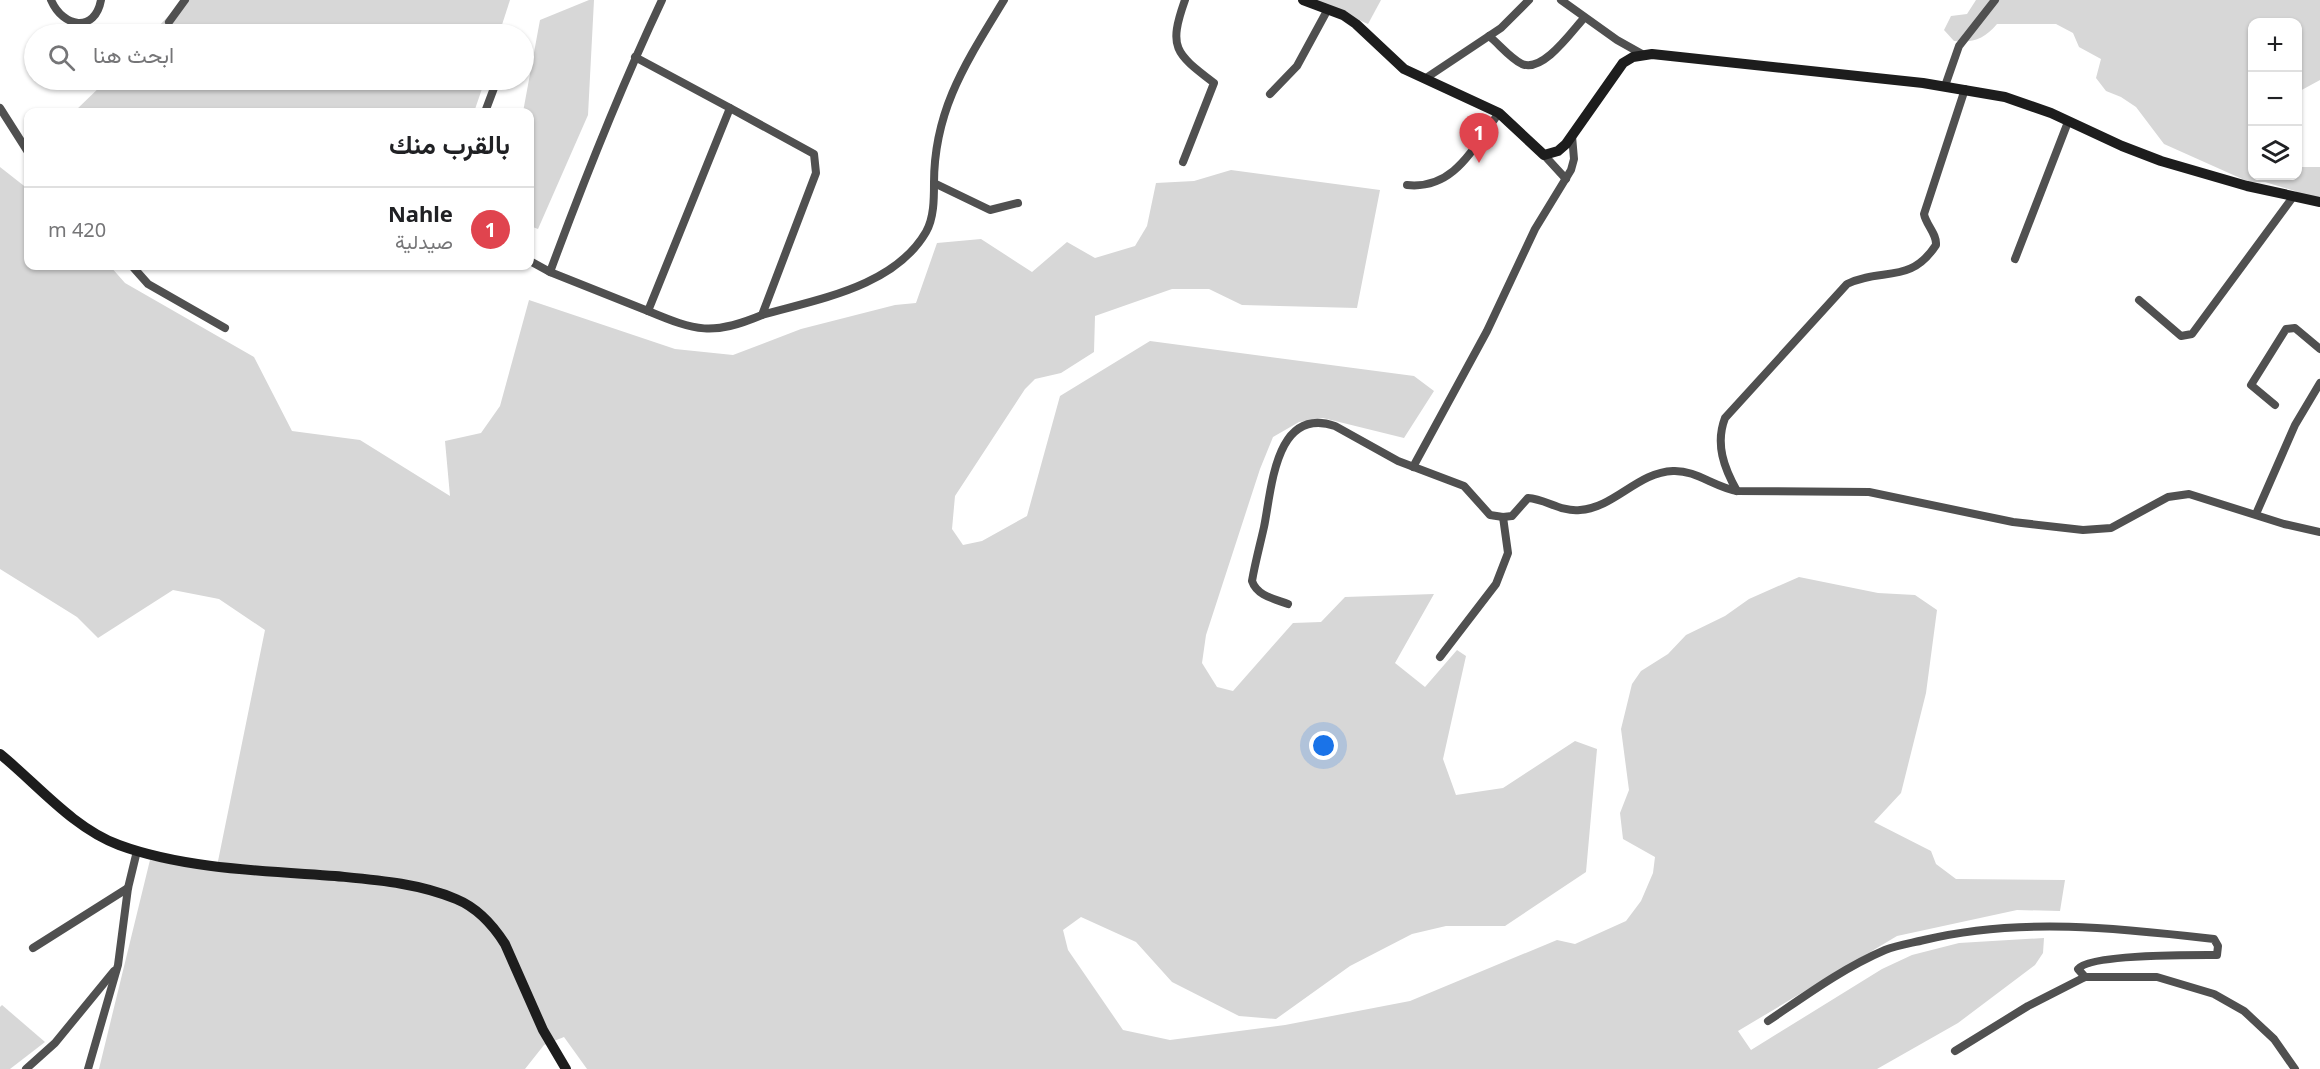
<!DOCTYPE html>
<html lang="ar">
<meta charset="utf-8">
<style>
:root{--surface:#fff;--page:#f6f6f6;--text:#202124;--muted:#757577;--line:#e0e0e0;--accent:#b45309}
body{margin:0;font-family:"Noto Sans",Vazirmatn,sans-serif;background:var(--page);color:var(--text);direction:rtl}
.controls{position:absolute;right:18px;top:18px;display:grid;overflow:hidden;border-radius:12px;box-shadow:0 2px 4px #0004}
.controls button{width:54px;height:54px;display:grid;place-items:center;padding:0;border:0;border-bottom:2px solid var(--line);background:var(--surface);color:var(--text);font:30px sans-serif}
.you{position:absolute;left:1324px;top:746px;width:21px;height:21px;margin:-15px;border:4px solid #fff;border-radius:50%;background:#1a73e8;box-shadow:0 0 0 9px #1a73e833}
.badge{display:grid;place-items:center;width:39px;height:39px;border-radius:50%;background:var(--accent);color:#fff;font-size:20px;font-weight:700}
.pin{position:absolute;translate:-50% -50px;filter:drop-shadow(0 2px 3px #0008)}
.pin::after{content:'';position:absolute;top:32px;width:21px;height:18px;background:inherit;clip-path:polygon(0 0,100% 0,50% 100%)}
.list{margin:0;padding:0;list-style:none}
h2{display:flex;justify-content:space-between;align-items:center;height:78px;margin:0;padding:0 24px;font-size:26px}
h2 small{font-size:20px;font-weight:400;color:var(--muted)}
.list li{display:grid;grid-template-columns:39px 1fr auto;gap:18px;align-items:center;box-sizing:border-box;height:84px;padding:0 24px;border-top:2px solid var(--line)}
.list b{display:block;font-size:22px;white-space:nowrap}
.list p{margin:0;font-size:20px;white-space:nowrap;color:var(--muted)}
.list em{font-size:20px;font-style:normal;color:var(--muted)}
.icon{flex:none;width:33px;height:33px;fill:none;stroke:currentColor;stroke-width:2;stroke-linecap:round;stroke-linejoin:round}
.map{position:relative;flex:none;width:2320px;height:1069px;overflow:hidden;direction:ltr}
.search{position:absolute;background:var(--surface);box-shadow:0 2px 4px #0004;left:24px;top:24px;width:510px;height:66px;display:flex;align-items:center;gap:15px;box-sizing:border-box;padding:0 21px;border-radius:33px;color:var(--muted);font-size:22px}
.panel{position:absolute;background:var(--surface);box-shadow:0 2px 4px #0004;left:24px;top:108px;width:510px;height:162px;border-radius:12px;direction:rtl}
.map>svg:first-child{display:block}
</style>
<div class="map">
<svg width="2320" height="1069" viewBox="0 0 2320 1069">
<rect width="100%" height="100%" fill="#fff"/>
<g fill="#d7d7d7">
<path d="M184 0H510L499 34H151Z"/>
<path d="M589 0H594L588 115 538 229 530 226V112H523L540 20Z"/>
<path d="M1314 0H1381L1368 24Z"/>
<path d="M1976 0H2320V80L2298 92V22H2252V176H2298V167H2320V205L2295 191 2265 182H2249L2164 144 2136 107 2121 97 2106 91 2096 78 2101 59 2079 47 2073 33 2056 24H1997C1984 39 1974 43 1954 41L1944 30 1951 16 1967 14Z"/>
<path d="M107 80H485L474 112H74Z"/>
<path d="M0 167 28 189V266H110L125 283 254 357 292 431 360 440 450 496 445 441 481 433 500 406 529 300 675 349 733 355 801 329 895 305 916 303 937 243 981 239 1032 272 1067 242 1095 258 1135 246 1147 226 1156 183 1194 181 1231 170 1380 190 1357 308 1242 305 1209 289H1172L1095 316 1094 352 1061 373 1035 379 1025 389 955 496 952 529 963 545 982 541 1027 516 1060 396 1150 341 1414 376 1434 391 1404 438 1323 418 1299 422 1273 437 1260 469 1206 635 1202 663 1217 687 1233 691 1293 623 1321 622 1345 597 1434 594 1395 663 1425 687 1457 650 1466 656 1443 759 1456 795 1503 788 1575 741 1597 749 1586 872 1505 926H1446L1412 934 1350 966 1276 1019 1239 1016 1172 982 1136 942 1081 917 1063 930 1068 950 1123 1030 1170 1040 1285 1025 1410 1001 1557 940 1575 944 1626 921 1641 901 1653 873 1655 857 1623 839 1620 813 1629 790 1621 729 1632 684 1641 671 1668 654 1686 635 1725 616 1749 599 1799 577 1878 593 1915 595 1937 610 1926 693 1901 793 1874 822 1931 851 1936 864 1956 879 2065 880 2060 911 2017 910 1897 936 1738 1031 1751 1050 1882 969 1912 955 1959 943 2044 938 2043 953 2035 965 1958 1023 1877 1069H587L564 1037 544 1045 525 1069H99L150 860 216 871 265 630 219 599 173 590 98 638 77 617 0 569Z"/>
<path d="M2 1005 45 1042 10 1069H0V1007Z"/>
</g>
<g fill="none" stroke-linecap="round" stroke-linejoin="round">
<g stroke="#505050" stroke-width="8">
<path d="M51 0C63 28 95 33 101 0"/>
<path d="M1004 0C967 61 934 109 934 183L990 210 1018 203"/>
<path d="M1561 0 1617 40 1642 54"/>
<path d="M169 22 185 0"/>
<path d="M1489 36C1499 44 1510 58 1522 64 1543 73 1572 31 1584 18"/>
<path d="M1426 78 1501 28 1529 0"/>
<path d="M1945 86 1959 46 1995 0"/>
<path d="M1270 94 1297 66 1328 9"/>
<path d="M0 108 28 152"/>
<path d="M485 112 497 80"/>
<path d="M1544 155 1566 179"/>
<path d="M1183 162 1214 83C1175 53 1168 48 1185 0"/>
<path d="M1407 185C1455 190 1473 147 1499 113"/>
<path d="M2015 259 2068 122"/>
<path d="M530 261 550 272C584 180 620 89 662 0"/>
<path d="M132 266 148 284 225 328"/>
<path d="M550 272 648 311 730 108 635 57"/>
<path d="M2139 300 2181 336 2192 334 2293 197"/>
<path d="M648 311C696 331 712 336 762 315L816 173 814 154 730 108"/>
<path d="M762 315C818 299 894 287 926 232 934 218 934 199 934 183"/>
<path d="M2275 405 2251 385 2286 329 2295 328 2320 349"/>
<path d="M1413 467 1487 331 1535 229 1571 170 1574 159 1572 136"/>
<path d="M1737 491C1724 468 1715 444 1725 418L1847 284C1882 267 1910 285 1936 245 1937 234 1926 225 1924 214L1965 89"/>
<path d="M2256 514 2295 425 2320 383"/>
<path d="M1288 604C1275 599 1257 596 1252 581 1255 563 1260 545 1264 527 1272 488 1275 406 1335 426L1398 461 1464 486 1490 515 1503 517 1512 516 1528 498C1546 499 1560 512 1580 510 1614 508 1638 472 1673 471 1696 470 1714 487 1737 491L1869 492 2013 522 2083 530 2111 528 2168 497 2189 494 2284 524 2320 532"/>
<path d="M1440 657 1496 584 1508 553 1503 517"/>
<path d="M33 948 128 888"/>
<path d="M1768 1021C1805 996 1843 968 1885 950 1897 945 1912 943 1924 940 2019 917 2119 928 2214 939L2218 946 2217 955C2194 955 2089 954 2078 969L2085 977"/>
<path d="M1955 1051 2028 1006 2085 977H2157L2214 994 2244 1011 2274 1039 2295 1069"/>
<path d="M26 1069 55 1043 114 971"/>
<path d="M88 1069 118 965 128 888 137 851"/>
</g>
<g stroke="#1d1d1d" stroke-width="10">
<path d="M1303 0 1343 15 1356 24 1404 69 1499 113 1544 155 1558 151 1566 144 1623 63 1633 57 1652 54 1923 83 2005 97 2051 113 2122 146 2161 161 2247 186 2320 202"/>
<path d="M0 754C37 784 73 828 119 845 184 869 266 871 335 876 376 880 418 883 456 899 478 908 493 925 505 944L543 1030 566 1069"/>
</g>
</g>
</svg>
<div class="controls">
<button>+</button>
<button>−</button>
<button><svg class="icon" aria-label="layers" viewBox="0 0 24 24"><path d="M12 4l9 5-9 5-9-5zM3 14l9 5 9-5"/></svg></button>
</div>
<div class="you"></div>
<div class="pin badge" style="left:1479px;top:163px;background:#e0444e">1</div>
<div class="search"><svg class="icon" aria-label="search" viewBox="0 0 24 24"><circle cx="10" cy="10" r="6"/><path d="M15 15l6 6"/></svg>ابحث هنا</div>
<section class="panel">
<h2>بالقرب منك<small></small></h2>
<ul class="list">
<li><span class="badge" style="background:#e0444e">1</span><div><b>Nahle</b><p>صيدلية</p></div><em>420 m</em></li>
</ul>
</section>
</div>
